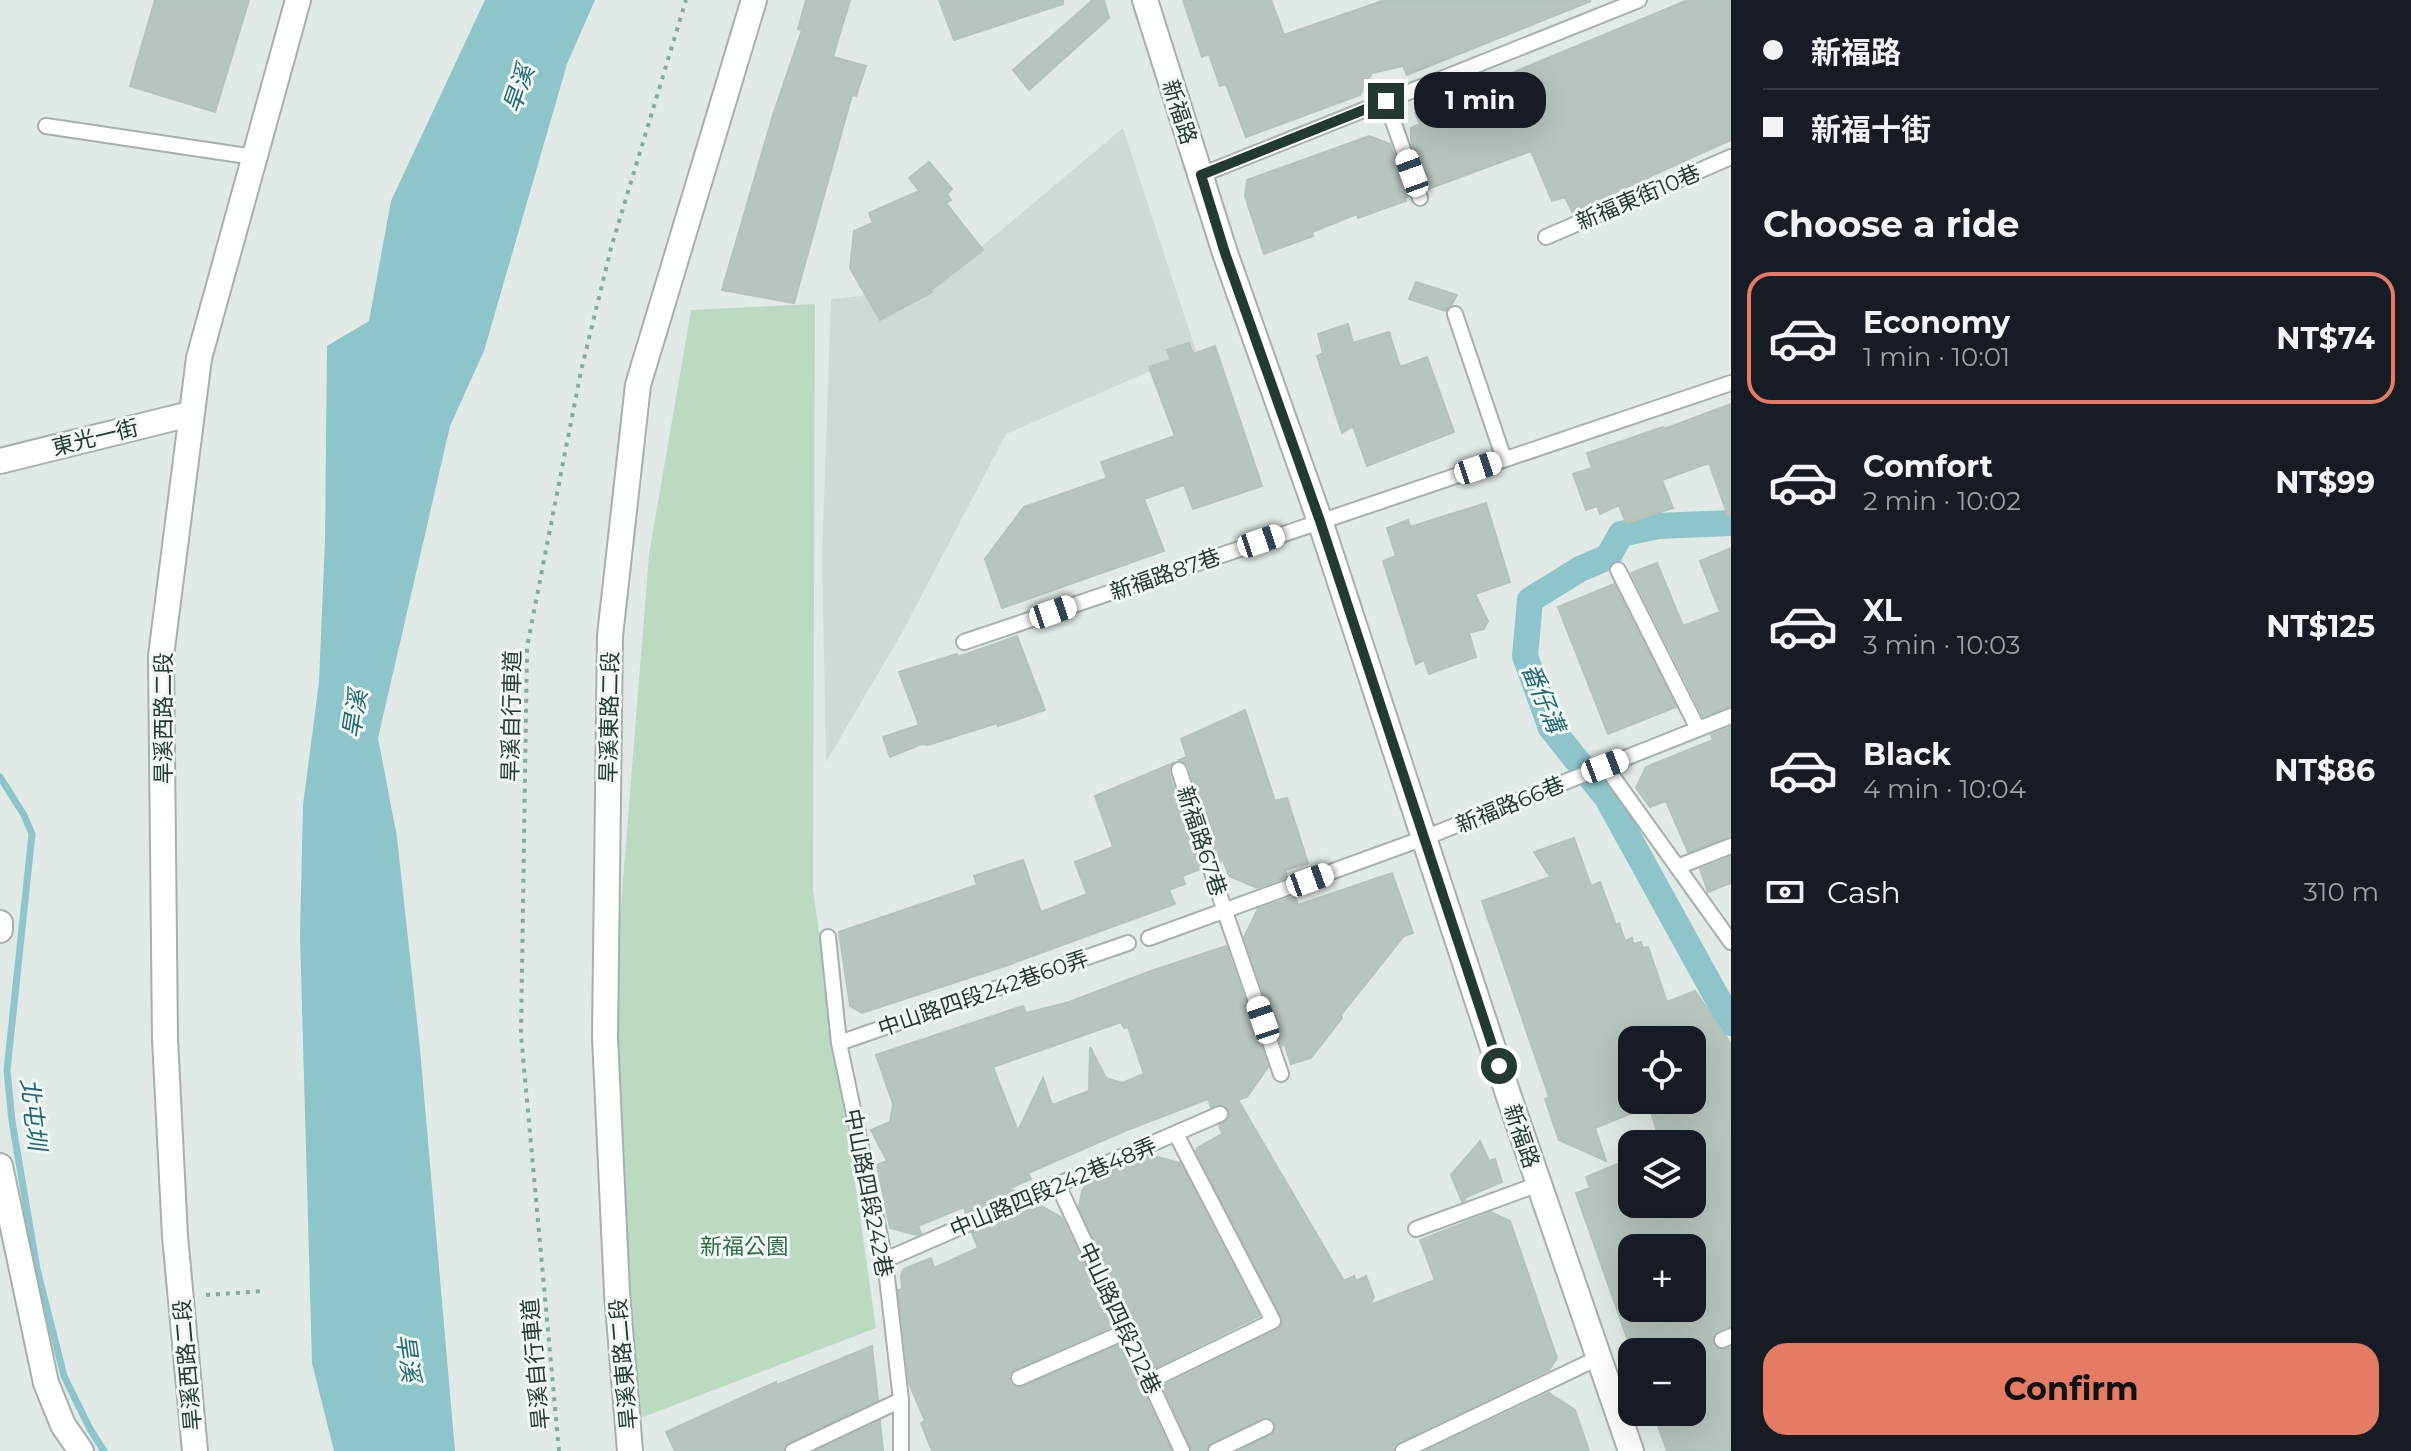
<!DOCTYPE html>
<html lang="en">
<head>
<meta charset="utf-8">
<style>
	body { margin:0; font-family:Montserrat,"Noto Sans TC",sans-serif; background:#20242c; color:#f1f3f6; height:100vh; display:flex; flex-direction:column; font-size:30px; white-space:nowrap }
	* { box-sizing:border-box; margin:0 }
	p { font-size:26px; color:#9ea1a6 }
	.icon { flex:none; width:44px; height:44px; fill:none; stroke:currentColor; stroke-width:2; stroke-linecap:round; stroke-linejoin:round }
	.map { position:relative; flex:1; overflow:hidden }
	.panel { display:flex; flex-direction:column; background:#171b24; width:680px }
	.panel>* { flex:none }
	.banner { display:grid; align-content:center; height:176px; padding:0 32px; background:#171b24 }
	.tools { position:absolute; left:1618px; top:1026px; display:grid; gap:16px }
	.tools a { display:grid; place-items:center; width:88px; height:88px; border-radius:16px; background:#171b24; box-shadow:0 8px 32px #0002; font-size:40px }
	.end { position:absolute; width:36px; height:36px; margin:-18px; border:10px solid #233932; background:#fff; box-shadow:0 0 0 4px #fff }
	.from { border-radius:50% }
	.bubble { position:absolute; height:56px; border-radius:24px; background:#171b24; box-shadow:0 8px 32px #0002; font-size:26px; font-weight:700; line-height:56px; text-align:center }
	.car { position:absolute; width:24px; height:48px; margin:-24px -12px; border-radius:10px; box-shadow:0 0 6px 2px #0007; background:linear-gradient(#fff 24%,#345 0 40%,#fff 0 76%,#345 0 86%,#fff 0) }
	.banner b { display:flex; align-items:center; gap:28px; height:76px; font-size:30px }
	.banner b+b { border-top:2px solid #363941 }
	.banner i { width:20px; height:20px; background:#f1f3f6 }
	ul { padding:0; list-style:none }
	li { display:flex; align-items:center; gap:24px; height:132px; margin:0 16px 12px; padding:0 16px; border:4px solid transparent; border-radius:24px }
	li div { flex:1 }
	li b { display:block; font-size:30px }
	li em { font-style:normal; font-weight:700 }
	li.selected { border-color:#e57b65 }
	li>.icon { width:72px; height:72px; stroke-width:1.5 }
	h2 { padding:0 32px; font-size:36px; line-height:96px }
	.pay { display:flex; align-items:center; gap:20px; height:88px; padding:0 32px; font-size:30px }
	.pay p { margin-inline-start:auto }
	.button { display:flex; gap:16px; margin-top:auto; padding:16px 32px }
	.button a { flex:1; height:92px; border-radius:24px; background:#e57b65; color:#111; font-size:32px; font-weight:700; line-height:92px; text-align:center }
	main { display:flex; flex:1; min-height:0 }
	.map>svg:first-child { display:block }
	.built { fill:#d0dad4 }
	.green { fill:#bcdac2 }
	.water { fill:#8ec5cb }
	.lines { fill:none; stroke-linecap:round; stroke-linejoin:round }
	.stream { stroke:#8ec5cb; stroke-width:7 }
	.canal { stroke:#8ec5cb; stroke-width:26 }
	.building { fill:#b7c5be; stroke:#b4c3bc; stroke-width:2; fill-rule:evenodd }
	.lane-casing { stroke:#a4b1ac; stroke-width:18 }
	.street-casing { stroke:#a4b1ac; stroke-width:28 }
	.path { stroke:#84ab9c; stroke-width:4; stroke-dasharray:4 6; stroke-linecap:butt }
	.lane { stroke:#fff; stroke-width:14 }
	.street { stroke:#fff; stroke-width:24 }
	.route { stroke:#233932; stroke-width:10 }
	.labels { text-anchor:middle; stroke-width:6; stroke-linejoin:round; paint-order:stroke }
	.street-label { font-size:22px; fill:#233932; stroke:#f1f7f4 }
	.park-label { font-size:22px; fill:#316c44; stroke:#f1f7f4 }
	.water-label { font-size:24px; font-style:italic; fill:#23686f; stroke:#f1f7f4 }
</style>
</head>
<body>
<main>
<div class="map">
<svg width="1731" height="1451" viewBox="0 0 1731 1451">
	<rect width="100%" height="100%" fill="#e1eae6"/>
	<path class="built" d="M1123,128L1196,351L1006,434L903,631L826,762L822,556L831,299L931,289Z"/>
	<path class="green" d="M815,304L813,890L876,1328L638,1419L610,1043L649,555L691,310Z"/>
	<path class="water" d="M485,0H595L567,64L484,351L450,426L378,738L397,837L420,1049L455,1451H334L312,1363L300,935L303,805L319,682L325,539L327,346L369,321L391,201Z"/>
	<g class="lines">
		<path class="stream" d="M0,777L24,815L32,834L7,1070L12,1121L37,1269L64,1376L90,1429L104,1451"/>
		<path class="canal" d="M1731,523L1658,526L1621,534L1608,557L1580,569L1530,600L1525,656L1551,728L1607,798L1731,1023"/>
	</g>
	<path class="building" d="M155,0H249L215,112L130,86Z
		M806,0H850L833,57L866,66L856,96L852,95L794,303L722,290L773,115L802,30L798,29Z
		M939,0H1063V4L954,40Z
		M1093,0H1104L1109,18L1029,90L1013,70Z
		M1183,0H1271L1284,35L1385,0L1591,1L1407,75L1403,66L1372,73L1360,95L1246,137L1226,84L1220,86L1209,54L1202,57Z
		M1688,0H1731V140L1572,212L1565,197L1552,201L1531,151L1428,189L1411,141V128L1420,124L1415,113Z
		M1369,136L1390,144L1409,196L1405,198L1406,201L1358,218L1357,214L1312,232L1313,236L1264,254L1245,196L1247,180Z
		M929,162L952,189L947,194L951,200L946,203L983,250L931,290L932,292L880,320L850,268L854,231L873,223L869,213L919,191L909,178Z
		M1416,282L1457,295L1452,304L1446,311L1409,299Z
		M1348,324L1353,343L1389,332L1400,367L1427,357L1454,432L1367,466L1353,426L1342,433L1317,356L1323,353L1318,334Z
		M1189,343L1193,354L1215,346L1262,486L1193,509L1184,485L1144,499L1164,551L1002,608L985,559L1024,507L1107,478L1101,462L1175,436L1149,367L1171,360L1167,350Z
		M1731,404V515L1728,516L1709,463L1662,480L1673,508L1626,523L1619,505L1600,514L1597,506L1586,510L1573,474L1592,468L1587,453L1663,427L1664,429Z
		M1486,503L1510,582L1475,594L1488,621L1484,629L1469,633L1476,657L1429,674L1424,660L1416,664L1383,561L1396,556L1387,528L1408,520L1410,527Z
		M1731,548V706L1703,716L1631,573L1657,563L1683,626L1720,612L1700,561Z
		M1614,584L1676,707L1608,734L1558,607Z
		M1017,636L1045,710L998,726L997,723L928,745L922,744L890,757L883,737L919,725L899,672L957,654L958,657Z
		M1245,710L1275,801L1287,798L1308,863L1285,870L1287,877L1257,888L1229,876L1223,860L1219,862L1189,767L1185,762L1179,760L1187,757L1181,739Z
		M1731,727V836L1688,852L1666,801L1650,807L1636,788L1646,767L1713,740L1711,735Z
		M1173,763L1169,773L1201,869L1182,876L1185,884L1169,890L1175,904L1005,966L862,1013L850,1006L839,932L977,885L974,876L1023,860L1041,912L1087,894L1075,862L1113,847L1095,796Z
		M1574,838L1591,886L1600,882L1616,925L1619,923L1625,941L1632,938L1633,944L1641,942L1643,948L1648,947L1667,1002L1695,991L1731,1044V1326L1717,1331L1712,1340L1716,1348L1720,1350L1731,1347V1451H1667L1653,1412H1692V1352H1632L1576,1193L1590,1188L1586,1177L1632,1158V1204H1692V1144H1661L1647,1100H1692V1040H1632V1113L1595,1128L1606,1161L1559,1140L1545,1099L1549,1097L1482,901L1550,877L1534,852ZM1632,1248H1692V1308H1632Z
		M1731,857V883L1708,892L1700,869Z
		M1392,873L1413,933L1404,936L1341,1015L1342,1018L1311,1058L1291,1064L1284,1043L1282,1046L1244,937L1258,909L1295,896L1298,905Z
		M1226,946L1268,1067L1247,1097L1238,1100L1344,1281L1354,1276L1356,1281L1366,1276L1374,1297L1370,1305L1435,1280L1420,1240L1491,1212L1510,1221L1557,1358L1549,1370L1399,1442L1393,1451H1239L1274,1433L1275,1423L1266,1417L1212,1442L1206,1451H1192L1163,1386L1277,1330L1283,1321L1196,1151L1197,1148L1222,1134L1219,1125L1228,1120L1230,1116L1226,1106L1220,1104L1211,1107L1208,1099L1127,1130L1028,1173L1031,1179L1010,1188L1016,1192L966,1214L964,1207L918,1226L921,1233L917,1235L890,1228L877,1165L887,1161L871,1130L890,1122L893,1104L876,1055L1023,1006L1026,1013L1069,1002L1151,971ZM1121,1022L1124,1028L1128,1027L1144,1074L1122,1083L1106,1078L1090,1047L1089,1091L1052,1105L1043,1078L1018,1131L993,1067Z
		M1480,1141L1489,1161L1495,1159L1502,1182L1462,1199L1465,1200L1462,1202L1451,1175Z
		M1150,1155L1180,1163L1259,1316L1154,1368L1079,1207L1082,1191L1088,1182Z
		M1038,1204L1062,1218L1113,1326L1015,1369L1009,1376L1010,1383L1017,1388L1023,1387L1121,1344L1171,1451H932L921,1423L925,1421L909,1383L898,1290L902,1289L901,1276L904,1269L931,1258L934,1268L978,1248L972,1233Z
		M872,1346L878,1400L789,1442L783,1451H675L666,1432L776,1382L777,1385Z
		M1549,1393L1575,1410L1589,1451H1426Z
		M880,1421L883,1451H816Z"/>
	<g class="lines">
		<defs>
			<path id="lane" d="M1386,101L1420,198
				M46,126L254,157
				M1201,175L1639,0
				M1546,237L1731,157
				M1455,314L1504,459
				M1618,570L1698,729
				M964,642L1731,383
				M1605,766L1731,942
				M1179,770L1225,912L1281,1074
				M1677,867L1731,846
				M828,937L839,1043L885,1260L901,1400V1451
				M1149,938L1424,838L1731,716
				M839,1043L1128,943
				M1058,1185L1182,1451
				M1416,1229L1539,1184
				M885,1260L1220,1114
				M1722,1340L1731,1336
				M1019,1378L1127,1331
				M1150,1381L1273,1321L1176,1134
				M793,1451L901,1400
				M1216,1451L1266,1427
				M1403,1451L1598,1358"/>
			<path id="street" d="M1145,0L1225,253L1320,521L1508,1094L1631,1451
				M0,461L190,414
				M0,923V930
				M0,1166L46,1383L63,1425L81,1451
				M195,1451L175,1236L165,1039L161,656L199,358L298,0
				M630,1451L617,1293L605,1037L610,636L638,385L754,0"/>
		</defs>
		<use href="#lane" class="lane-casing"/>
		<use href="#street" class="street-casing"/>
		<path class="path" d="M206,1295L265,1291
			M559,1451L521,1035L527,647L581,371L611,248L686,0"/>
		<use href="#lane" class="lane"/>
		<use href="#street" class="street"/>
	</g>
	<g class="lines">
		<path class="route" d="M1386,101L1201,175L1225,253L1320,521L1499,1066"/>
	</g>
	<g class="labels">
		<g class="street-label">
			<text transform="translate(1180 112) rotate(72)" y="8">新福路</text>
			<text transform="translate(1638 197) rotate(-23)" y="8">新福東街10巷</text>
			<text transform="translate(95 437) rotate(-14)" y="8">東光一街</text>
			<text transform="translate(1165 574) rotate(-19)" y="8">新福路87巷</text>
			<text transform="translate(511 716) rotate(-89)" y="8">旱溪自行車道</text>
			<text transform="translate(609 717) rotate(-89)" y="8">旱溪東路二段</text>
			<text transform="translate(163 718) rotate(-90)" y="8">旱溪西路二段</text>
			<text transform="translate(1510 804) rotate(-22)" y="8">新福路66巷</text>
			<text transform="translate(1202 841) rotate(72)" y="8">新福路67巷</text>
			<text transform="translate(983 993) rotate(-19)" y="8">中山路四段242巷60弄</text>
			<text transform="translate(1522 1136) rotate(71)" y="8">新福路</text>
			<text transform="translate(1053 1187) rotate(-23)" y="8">中山路四段242巷48弄</text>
			<text transform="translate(869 1193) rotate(79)" y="8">中山路四段242巷</text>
			<text transform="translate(1120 1318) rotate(65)" y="8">中山路四段212巷</text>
			<text transform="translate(535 1364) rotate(-95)" y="8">旱溪自行車道</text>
			<text transform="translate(623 1364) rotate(-95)" y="8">旱溪東路二段</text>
			<text transform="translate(187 1365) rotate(-95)" y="8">旱溪西路二段</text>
		</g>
		<g class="park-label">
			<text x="744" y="1254">新福公園</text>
		</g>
		<g class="water-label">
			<text transform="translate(519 89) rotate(-71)" y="8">旱溪</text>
			<text transform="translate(1543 698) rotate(67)" y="8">番仔溝</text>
			<text transform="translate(355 714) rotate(-81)" y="8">旱溪</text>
			<text transform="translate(33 1114) rotate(83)" y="8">北屯圳</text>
			<text transform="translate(408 1358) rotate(82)" y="8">旱溪</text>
		</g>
	</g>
</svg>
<div class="tools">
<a><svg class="icon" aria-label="locate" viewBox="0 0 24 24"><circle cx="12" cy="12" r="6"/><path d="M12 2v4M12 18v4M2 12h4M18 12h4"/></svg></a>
<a><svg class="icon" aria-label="layers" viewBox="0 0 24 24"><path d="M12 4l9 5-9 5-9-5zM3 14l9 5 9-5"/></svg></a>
<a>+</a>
<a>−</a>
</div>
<i class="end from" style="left:1499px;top:1066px"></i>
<i class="end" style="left:1386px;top:101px"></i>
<div class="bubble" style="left:1414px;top:72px;width:132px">1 min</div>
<i class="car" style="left:1412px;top:173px;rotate:340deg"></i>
<i class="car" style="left:1478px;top:468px;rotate:72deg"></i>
<i class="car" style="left:1261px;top:541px;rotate:71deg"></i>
<i class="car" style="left:1053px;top:612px;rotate:71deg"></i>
<i class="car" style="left:1605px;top:766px;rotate:69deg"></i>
<i class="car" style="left:1310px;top:880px;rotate:70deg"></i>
<i class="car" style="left:1263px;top:1020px;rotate:341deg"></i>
</div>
<section class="panel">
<div class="banner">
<b><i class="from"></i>新福路</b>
<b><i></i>新福十街</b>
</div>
<h2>Choose a ride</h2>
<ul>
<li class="selected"><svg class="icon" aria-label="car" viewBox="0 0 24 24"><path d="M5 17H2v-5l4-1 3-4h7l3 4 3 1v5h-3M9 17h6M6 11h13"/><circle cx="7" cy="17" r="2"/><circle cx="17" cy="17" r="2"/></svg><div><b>Economy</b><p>1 min · 10:01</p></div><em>NT$74</em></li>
<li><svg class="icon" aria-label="car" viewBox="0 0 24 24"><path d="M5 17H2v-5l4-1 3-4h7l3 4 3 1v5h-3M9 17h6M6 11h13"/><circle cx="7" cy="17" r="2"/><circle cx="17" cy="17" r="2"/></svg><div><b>Comfort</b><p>2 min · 10:02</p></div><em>NT$99</em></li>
<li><svg class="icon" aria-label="car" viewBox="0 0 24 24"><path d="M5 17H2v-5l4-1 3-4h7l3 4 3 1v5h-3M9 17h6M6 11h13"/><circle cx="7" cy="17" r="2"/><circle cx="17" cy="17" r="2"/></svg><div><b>XL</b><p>3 min · 10:03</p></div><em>NT$125</em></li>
<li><svg class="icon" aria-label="car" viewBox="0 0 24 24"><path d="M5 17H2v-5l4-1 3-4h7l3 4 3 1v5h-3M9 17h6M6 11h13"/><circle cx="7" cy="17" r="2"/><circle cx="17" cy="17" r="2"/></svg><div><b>Black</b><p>4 min · 10:04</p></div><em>NT$86</em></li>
</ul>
<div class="pay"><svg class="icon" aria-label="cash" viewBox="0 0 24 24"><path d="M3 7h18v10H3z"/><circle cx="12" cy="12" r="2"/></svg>Cash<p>310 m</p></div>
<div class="button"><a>Confirm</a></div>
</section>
</main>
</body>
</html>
